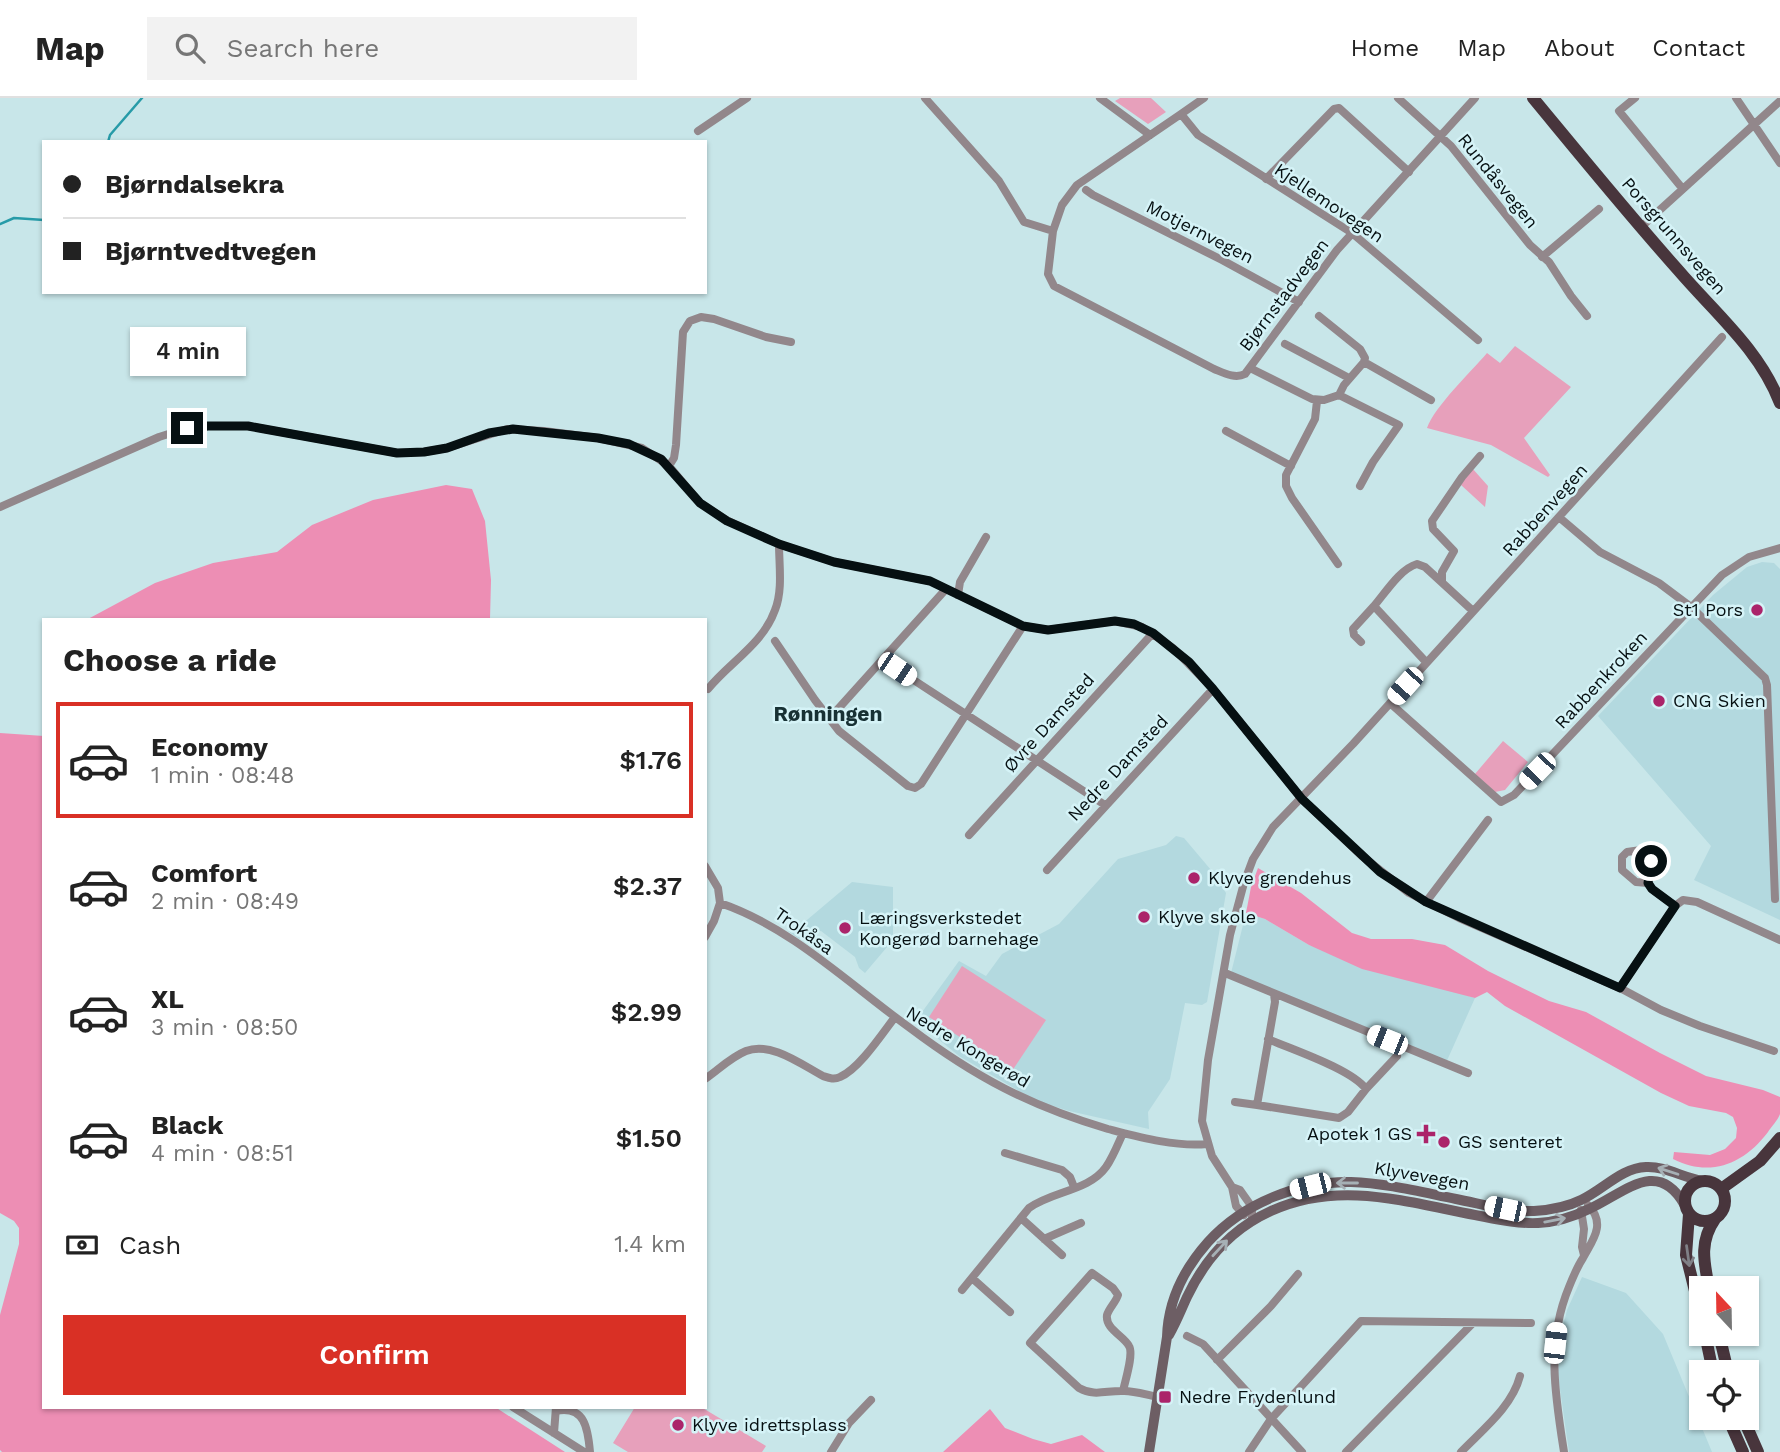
<!DOCTYPE html>
<html lang="en">
<head>
<meta charset="utf-8">
<style>
	body { margin:0; font-family:"Work Sans",sans-serif; background:#f2f2f2; color:#222; height:100vh; display:flex; flex-direction:column; font-size:26px; white-space:nowrap }
	* { box-sizing:border-box; margin:0 }
	p { font-size:23px; color:#767676 }
	.icon { flex:none; width:38px; height:38px; fill:none; stroke:currentColor; stroke-width:2; stroke-linecap:round; stroke-linejoin:round }
	.map { position:relative; flex:1; overflow:hidden }
	.details { position:absolute; left:42px; top:520px; width:665px; height:791px; display:flex; flex-direction:column; background:#fff; border-radius:0px; box-shadow:0 2px 5px #0004 }
	.details>* { flex:none }
	.banner { position:absolute; left:42px; top:42px; width:665px; height:154px; border-radius:0px; box-shadow:0 2px 5px #0004; display:grid; align-content:center; height:154px; padding:0 21px; background:#fff }
	.needle { width:46px; rotate:338deg }
	.fabs { position:absolute; left:1689px; top:1178px; display:grid; gap:14px }
	.fabs a { display:grid; place-items:center; width:70px; height:70px; border-radius:0px; background:#fff; box-shadow:0 2px 5px #0004; font-size:35px }
	.end { position:absolute; width:32px; height:32px; margin:-16px; border:9px solid #061012; background:#fff; box-shadow:0 0 0 4px #fff }
	.from { border-radius:50% }
	.bubble { position:absolute; height:49px; border-radius:0px; background:#fff; box-shadow:0 2px 5px #0004; font-size:23px; font-weight:600; line-height:49px; text-align:center }
	.car { position:absolute; width:21px; height:42px; margin:-21px -10px; border-radius:9px; box-shadow:0 0 5px 2px #0007; background:linear-gradient(#fff 24%,#345 0 40%,#fff 0 76%,#345 0 86%,#fff 0) }
	.banner b { display:flex; align-items:center; gap:24px; height:66px; font-size:26px }
	.banner b+b { border-top:2px solid #e0e0e0 }
	.banner i { width:18px; height:18px; background:#222 }
	ul { padding:0; list-style:none }
	li { display:flex; align-items:center; gap:21px; height:116px; margin:0 14px 10px; padding:0 7px; border:4px solid transparent; border-radius:0px }
	li div { flex:1 }
	li b { display:block; font-size:26px }
	li em { font-style:normal; font-weight:600 }
	li.active { border-color:#d93025 }
	li>.icon { width:63px; height:63px; stroke-width:1.5 }
	h2 { padding:0 21px; font-size:32px; line-height:84px }
	.pay { display:flex; align-items:center; gap:18px; height:77px; padding:0 21px; font-size:26px }
	.pay p { margin-inline-start:auto }
	.cta { display:flex; gap:14px; margin-top:auto; padding:14px 21px }
	.cta a { flex:1; height:80px; border-radius:0px; background:#d93025; color:#fff; font-size:28px; font-weight:600; line-height:80px; text-align:center }
	header { display:flex; align-items:center; gap:42px; box-sizing:border-box; height:98px; padding:0 35px; background:#fff; border-bottom:2px solid #e0e0e0 }
	header strong { font-size:33px }
	nav { display:flex; gap:38px; margin-inline-start:auto; font-size:24px }
	.search { width:490px; height:63px; background:#f2f2f2; display:flex; align-items:center; gap:18px; box-sizing:border-box; padding:0 24px; border-radius:0px; color:#767676; font-size:26px }
	.map>svg:first-child { display:block }
	.built { fill:#b3d9df }
	.green { fill:#e7a0bb }
	.forest { fill:#ed8eb4 }
	.lines { fill:none; stroke-linecap:round; stroke-linejoin:round }
	.stream { stroke:#279ba8; stroke-width:2.5 }
	.minor { stroke:#92878b; stroke-width:8 }
	.secondary { stroke:#6d5e64; stroke-width:10 }
	.trunk { stroke:#48353c; stroke-width:12 }
	.oneway { stroke:#a6b0b5 }
	.oneway2 { stroke:#808187 }
	.route { stroke:#061012; stroke-width:9 }
	.poi-dot { fill:#ab246a; stroke:#d5f3f7; stroke-width:2.5 }
	.labels { text-anchor:middle; stroke-width:5; stroke-linejoin:round; paint-order:stroke }
	.street-label { font-size:18px; fill:#061012; stroke:#d5f3f7 }
	.poi-label { font-size:18px; fill:#061012; stroke:#d5f3f7; text-anchor:start }
	.quarter-label { font-size:21px; font-weight:bold; fill:#183134; stroke:#d5f3f7 }
</style>
</head>
<body>
<header>
<strong>Map</strong>
<div class="search"><svg class="icon" aria-label="search" viewBox="0 0 24 24"><circle cx="10" cy="10" r="6"/><path d="M15 15l6 6"/></svg>Search here</div>
<nav><a>Home</a><a>Map</a><a>About</a><a>Contact</a></nav>
</header>
<div class="map">
<svg width="1780" height="1354" viewBox="0 0 1780 1354">
	<rect width="100%" height="100%" fill="#c8e6e9"/>
	<path class="built" d="M1762,464L1774,465L1780,471V822L1694,782L1711,748L1598,618L1713,497L1747,469Z
		M1176,738L1184,740L1211,772L1226,795L1207,904L1202,907L1185,905L1170,981L1148,1014L1149,1031L1069,1013L1034,1002L959,958L921,927L917,921L959,863L986,878L1002,856L1059,826L1118,761L1166,747Z
		M852,784L893,789V842L865,875L859,870L855,859L821,833L811,835L799,841L788,833L801,827Z
		M1246,815L1265,821L1309,847L1475,900L1445,967L1231,875Z
		M1582,1179L1626,1195L1663,1236L1712,1354H1569L1558,1277L1560,1241L1567,1212Z"/>
	<path class="green" d="M1120,0H1151L1166,14L1148,26L1115,3Z
		M1515,248L1571,289L1524,340L1550,377L1548,379L1491,347L1427,330C1435,308 1470,275 1487,255L1500,265Z
		M1472,370L1488,388L1485,409L1461,387Z
		M1503,643L1528,664L1505,692L1495,694L1475,676Z
		M962,868L1046,922L1012,973L929,919Z
		M635,1309H701L766,1348L762,1354H628L613,1345Z"/>
	<path class="forest" d="M446,387L472,391L485,423L491,482L490,521H88L155,485L213,465L277,454L312,427L373,402Z
		M0,635L44,638V1309H495L565,1354H2L0,1352V1217L19,1146V1130L14,1123L0,1115Z
		M1258,770L1301,795L1352,835L1371,841H1412L1445,847L1488,873L1549,903L1586,914L1660,955L1706,978L1763,992L1780,999C1780,1004 1780,1011 1780,1016C1778,1022 1771,1029 1768,1034C1744,1066 1710,1080 1673,1061L1674,1054L1710,1057L1725,1051L1736,1040L1737,1030L1733,1019L1726,1015L1689,1008L1661,995L1505,908L1487,894L1475,900L1362,871L1309,847L1265,821L1246,815L1251,789Z
		M990,1311L1005,1330L1033,1341L1051,1346L1082,1337L1105,1354H943Z"/>
	<g class="lines">
		<path class="stream" d="M108,44L110,37L142,0
			M0,126L14,120L44,122"/>
		<path class="minor" d="M925,0L999,83L1024,124L1053,133L1062,107L1077,87L1181,16
			M1100,0L1150,37
			M1204,0L1181,16L1198,37L1352,135L1478,242
			M1398,0L1451,48L1530,147L1549,164L1571,198L1587,218
			M1635,0L1619,13L1682,90
			M1736,0L1780,65
			M698,33L747,0
			M1266,81L1334,11L1339,10L1409,74
			M1086,92L1093,97L1222,162L1299,204
			M1641,129L1780,3
			M1053,133L1048,176L1054,188L1214,271C1224,275 1235,281 1245,276L1337,152L1475,0
			M1542,159L1599,111
			M1285,246L1349,280
			M1364,264L1431,302
			M1250,270L1312,301L1324,302L1339,297L1344,287L1364,264L1365,260L1360,251L1319,218
			M1339,297L1399,327L1373,364L1360,388
			M1317,303L1315,321L1286,377V388L1292,400L1338,466
			M1226,333L1291,368
			M669,368L674,360L676,347L683,234L690,223L701,219L714,221L766,239L791,244
			M0,409L159,339L187,330L208,328H248L397,355L424,354L447,350L507,331L544,333L598,340L642,350L669,368L700,405L728,423L779,446L834,464L930,483L1023,528L1048,532L1115,523L1142,529L1173,550L1213,591L1302,701L1362,758L1409,795L1459,820L1620,890L1661,912L1700,928L1774,953
			M1560,420L1600,454L1659,485L1691,509L1765,580L1767,587L1775,801
			M1442,483V474L1454,453L1433,431L1432,423L1462,379L1480,358
			M958,497L960,484L986,439
			M775,543L815,602L839,633L908,688L915,690L921,686L1023,528
			M1361,544L1354,537L1353,531L1374,508
			M883,562L1105,707
			M1426,564L1374,508C1386,494 1400,471 1417,466L1425,469L1473,513
			M708,591C730,564 763,546 775,512C783,492 779,467 779,446
			M1390,605L1501,704L1514,697L1722,477L1749,459L1780,450
			M829,621L946,491
			M969,737L1153,535
			M705,768L718,790L720,805
			M1047,772L1213,591
			M1648,785L1636,784L1622,772V759L1627,754L1641,752L1647,755L1651,771L1648,785L1652,791L1675,808
			M1426,804L1488,722
			M705,839L714,823L720,805C791,829 849,886 910,930C975,979 1030,1008 1108,1031C1139,1039 1175,1049 1207,1046
			M1225,875L1468,975
			M1620,890L1675,808L1683,802L1697,804L1780,842
			M1268,941C1293,952 1351,971 1366,991L1348,1014L1339,1020L1257,1007L1275,904L1274,896
			M705,981C718,972 731,959 746,953C771,943 802,967 823,978C829,980 834,982 840,979C859,971 882,936 895,919
			M1366,991L1397,958
			M1235,1004L1257,1007
			M1005,1055L1062,1072L1070,1079L1074,1089
			M1232,1089L1236,1108L1244,1117
			M1581,1112L1584,1131L1582,1149L1584,1157
			M1021,1120L1062,1157
			M1252,1123V1109L1240,1092L1232,1089L1212,1058L1202,1023L1208,962L1230,837L1244,785L1253,761L1273,729L1353,646L1722,239
			M1044,1141L1081,1125
			M972,1180L1010,1214
			M962,1192L1029,1110C1052,1093 1089,1093 1106,1069C1113,1059 1118,1046 1123,1035
			M1187,1238L1203,1246L1302,1354
			M1217,1262L1271,1208L1298,1176
			M1123,1293C1125,1283 1134,1256 1129,1248C1124,1238 1105,1231 1107,1217C1109,1210 1116,1204 1118,1197L1113,1190L1092,1175L1030,1245L1079,1290C1095,1299 1107,1292 1124,1293C1135,1293 1147,1297 1158,1299
			M513,1309L584,1354
			M556,1313C585,1307 588,1331 590,1354
			M554,1335L556,1309
			M831,1354L849,1325L871,1302
			M1249,1354L1271,1321L1361,1223L1531,1225
			M1346,1354L1473,1225
			M1461,1354C1482,1332 1512,1309 1520,1278
			M1564,1354C1555,1297 1546,1244 1569,1189C1573,1179 1577,1169 1583,1160C1592,1143 1607,1126 1588,1107"/>
		<path class="secondary" d="M1169,1237C1176,1225 1181,1212 1187,1199C1205,1161 1233,1130 1271,1113C1339,1082 1406,1104 1475,1117C1496,1121 1517,1126 1538,1125C1556,1124 1573,1119 1589,1111C1623,1096 1657,1059 1684,1106
			M1149,1354L1167,1239C1168,1203 1184,1171 1208,1144C1243,1105 1299,1083 1351,1084C1386,1085 1421,1094 1456,1101C1482,1106 1508,1114 1534,1113C1550,1112 1567,1109 1581,1102C1603,1092 1621,1070 1646,1069C1666,1068 1683,1080 1703,1083"/>
		<path class="trunk" d="M1533,0C1581,58 1629,117 1679,173C1715,215 1759,251 1780,305
			M1685 1103a20 20 0 1 1 40 0a20 20 0 1 1-40 0Z
			M1721,1091L1760,1063L1780,1040
			M1689,1116L1686,1157L1701,1217
			M1709,1190C1704,1164 1699,1144 1715,1121
			M1705,1236L1713,1274
			M1719,1236L1728,1274
			M1728,1320L1743,1354
			M1743,1320L1758,1354"/>
	</g>
	<defs><path id="oneway-shaft" d="M-6 0H5M1.5-3L5.5 0L1.5 3" fill="none" stroke-width="1.6" stroke-linecap="round" stroke-linejoin="round" transform="scale(1.75)"/></defs>
	<g class="oneway">
		<use href="#oneway-shaft" transform="translate(1668 1073) rotate(-162)"/>
		<use href="#oneway-shaft" transform="translate(1347 1085) rotate(-180)"/>
		<use href="#oneway-shaft" transform="translate(1555 1122) rotate(-11)"/>
		<use href="#oneway-shaft" transform="translate(1220 1150) rotate(-47)"/>
	</g>
	<use class="oneway2" href="#oneway-shaft" transform="translate(1688 1158) rotate(82)"/>
	<g class="lines">
		<path class="route" d="M187,330L208,328H248L397,355L424,354L447,350L489,335L513,331L598,340L629,346L661,361L700,405L727,423L779,446L834,464L930,483L1023,528L1048,532L1115,523L1134,526L1153,535L1189,564L1213,591L1302,701L1380,774L1426,804L1620,890L1675,808L1652,791L1648,785L1651,763"/>
	</g>
	<g class="poi-dot">
		<circle cx="1757" cy="512" r="7"/>
		<circle cx="1659" cy="603" r="7"/>
		<circle cx="1194" cy="780" r="7"/>
		<circle cx="1144" cy="819" r="7"/>
		<circle cx="845" cy="830" r="7"/>
		<path d="M1422.5 1025.5h7v7h7v7h-7v7h-7v-7h-7v-7h7z"/>
		<circle cx="1444" cy="1044" r="7"/>
		<rect x="1158" y="1292" width="14" height="14" rx="3.5"/>
		<circle cx="678" cy="1327" r="7"/>
	</g>
	<g class="labels">
		<g class="street-label">
			<text transform="translate(1498 83) rotate(51)" y="6">Rundåsvegen</text>
			<text transform="translate(1329 105) rotate(34)" y="6">Kjellemovegen</text>
			<text transform="translate(1200 134) rotate(27)" y="6">Motjernvegen</text>
			<text transform="translate(1674 138) rotate(49)" y="6">Porsgrunnsvegen</text>
			<text transform="translate(1284 197) rotate(-53)" y="6">Bjørnstadvegen</text>
			<text transform="translate(1545 412) rotate(-48)" y="6">Rabbenvegen</text>
			<text transform="translate(1601 582) rotate(-47)" y="6">Rabbenkroken</text>
			<text transform="translate(1049 625) rotate(-48)" y="6">Øvre Damsted</text>
			<text transform="translate(1118 670) rotate(-47)" y="6">Nedre Damsted</text>
			<text transform="translate(804 833) rotate(35)" y="6">Trokåsa</text>
			<text transform="translate(968 949) rotate(31)" y="6">Nedre Kongerød</text>
			<text transform="translate(1422 1078) rotate(10)" y="6">Klyvevegen</text>
		</g>
		<g class="poi-label">
			<text x="1743" y="518" text-anchor="end">St1 Pors</text>
			<text x="1673" y="609">CNG Skien</text>
			<text x="1208" y="786">Klyve grendehus</text>
			<text x="1158" y="825">Klyve skole</text>
			<text x="859" y="826">Læringsverkstedet<tspan x="859" dy="21">Kongerød barnehage</tspan></text>
			<text x="1412" y="1042" text-anchor="end">Apotek 1 GS</text>
			<text x="1458" y="1050">GS senteret</text>
			<text x="1179" y="1305">Nedre Frydenlund</text>
			<text x="692" y="1333">Klyve idrettsplass</text>
		</g>
		<g class="quarter-label">
			<text x="828" y="623">Rønningen</text>
		</g>
	</g>
</svg>
<div class="fabs">
<a><svg class="needle" viewBox="-14 -14 28 28"><path d="M0-13l5 13h-10z" fill="#e53935"/><path d="M0 13l5-13h-10z" fill="#767676"/></svg></a>
<a><svg class="icon" aria-label="locate" viewBox="0 0 24 24"><circle cx="12" cy="12" r="6"/><path d="M12 2v4M12 18v4M2 12h4M18 12h4"/></svg></a>
</div>
<i class="end from" style="left:1651px;top:763px"></i>
<i class="end" style="left:187px;top:330px"></i>
<div class="bubble" style="left:130px;top:229px;width:116px">4 min</div>
<i class="car" style="left:897px;top:571px;rotate:124deg"></i>
<i class="car" style="left:1405px;top:588px;rotate:222deg"></i>
<i class="car" style="left:1537px;top:673px;rotate:224deg"></i>
<i class="car" style="left:1387px;top:942px;rotate:292deg"></i>
<i class="car" style="left:1310px;top:1088px;rotate:256deg"></i>
<i class="car" style="left:1505px;top:1111px;rotate:282deg"></i>
<i class="car" style="left:1555px;top:1245px;rotate:6deg"></i>
<div class="banner">
<b><i class="from"></i>Bjørndalsekra</b>
<b><i></i>Bjørntvedtvegen</b>
</div>
<section class="details">
<h2>Choose a ride</h2>
<ul>
<li class="active"><svg class="icon" aria-label="car" viewBox="0 0 24 24"><path d="M5 17H2v-5l4-1 3-4h7l3 4 3 1v5h-3M9 17h6M6 11h13"/><circle cx="7" cy="17" r="2"/><circle cx="17" cy="17" r="2"/></svg><div><b>Economy</b><p>1 min · 08:48</p></div><em>$1.76</em></li>
<li><svg class="icon" aria-label="car" viewBox="0 0 24 24"><path d="M5 17H2v-5l4-1 3-4h7l3 4 3 1v5h-3M9 17h6M6 11h13"/><circle cx="7" cy="17" r="2"/><circle cx="17" cy="17" r="2"/></svg><div><b>Comfort</b><p>2 min · 08:49</p></div><em>$2.37</em></li>
<li><svg class="icon" aria-label="car" viewBox="0 0 24 24"><path d="M5 17H2v-5l4-1 3-4h7l3 4 3 1v5h-3M9 17h6M6 11h13"/><circle cx="7" cy="17" r="2"/><circle cx="17" cy="17" r="2"/></svg><div><b>XL</b><p>3 min · 08:50</p></div><em>$2.99</em></li>
<li><svg class="icon" aria-label="car" viewBox="0 0 24 24"><path d="M5 17H2v-5l4-1 3-4h7l3 4 3 1v5h-3M9 17h6M6 11h13"/><circle cx="7" cy="17" r="2"/><circle cx="17" cy="17" r="2"/></svg><div><b>Black</b><p>4 min · 08:51</p></div><em>$1.50</em></li>
</ul>
<div class="pay"><svg class="icon" aria-label="cash" viewBox="0 0 24 24"><path d="M3 7h18v10H3z"/><circle cx="12" cy="12" r="2"/></svg>Cash<p>1.4 km</p></div>
<div class="cta"><a>Confirm</a></div>
</section>
</div>
</body>
</html>
